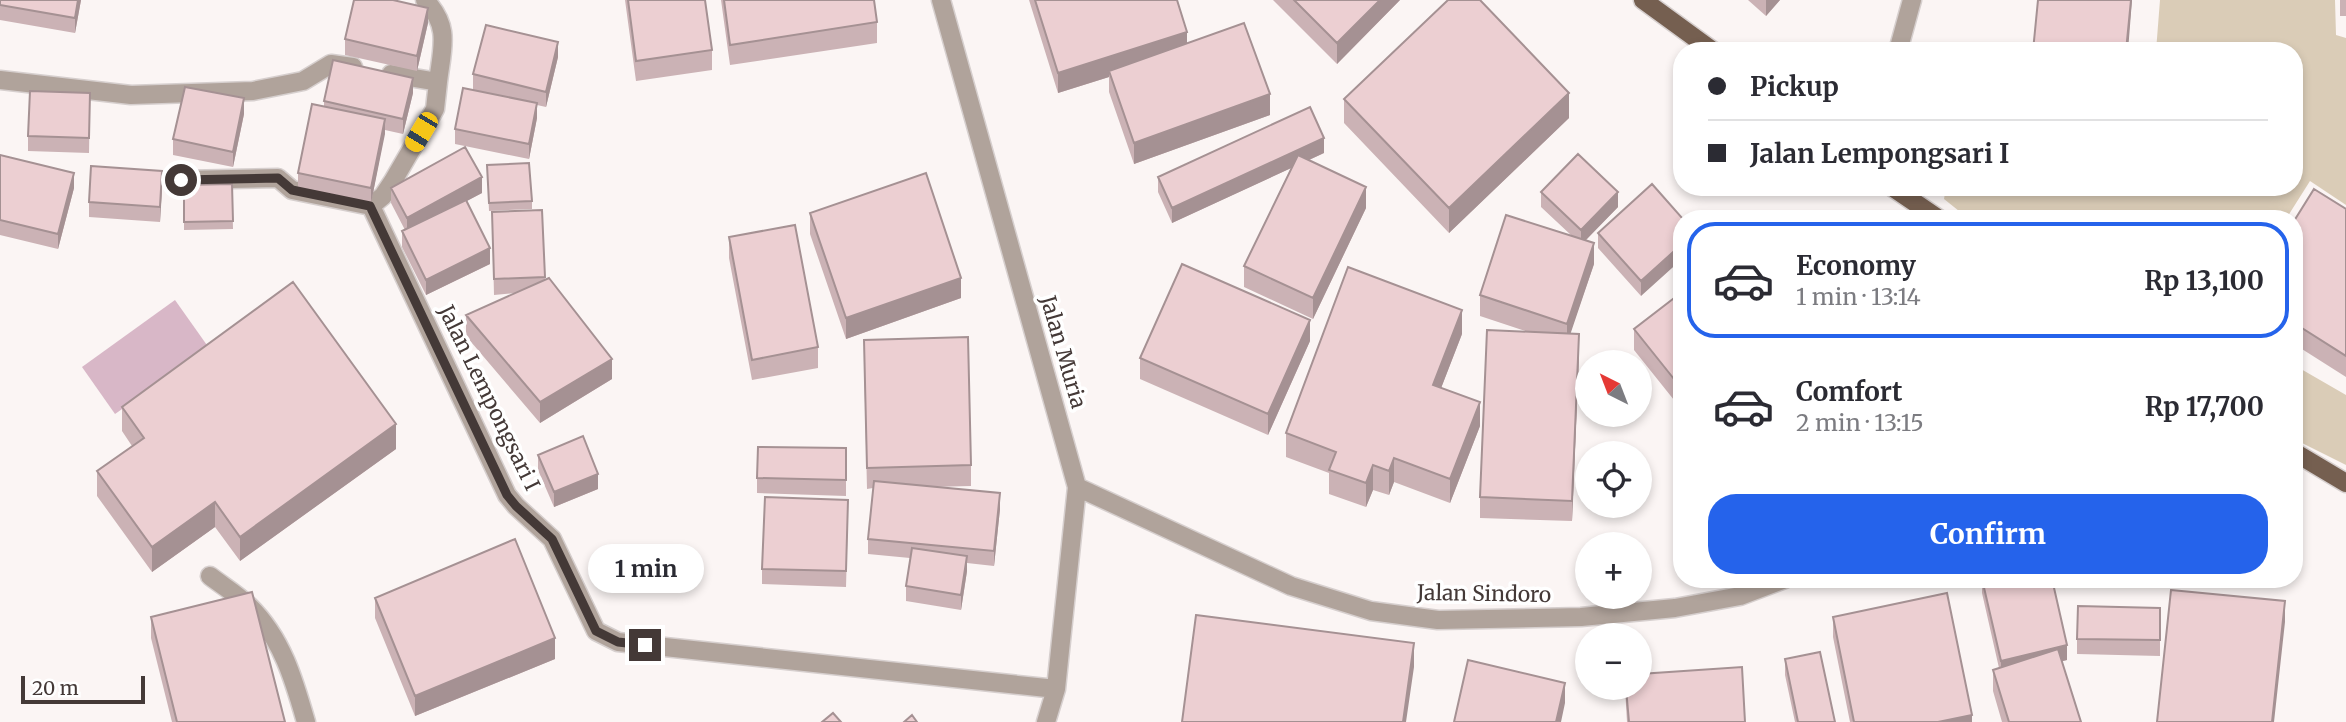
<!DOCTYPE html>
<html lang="en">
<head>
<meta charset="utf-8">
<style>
	body { margin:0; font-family:Merriweather,serif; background:#f2f2f3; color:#2b2b33; height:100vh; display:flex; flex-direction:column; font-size:26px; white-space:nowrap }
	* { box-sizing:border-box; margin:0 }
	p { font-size:23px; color:#7c7c81 }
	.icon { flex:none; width:38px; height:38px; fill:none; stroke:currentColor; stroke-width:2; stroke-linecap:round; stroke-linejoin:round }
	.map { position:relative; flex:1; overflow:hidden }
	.sheet { position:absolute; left:1673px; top:210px; width:630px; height:378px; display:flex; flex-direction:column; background:#fff; border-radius:28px; box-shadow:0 4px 10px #0003 }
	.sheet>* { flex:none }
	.hud { position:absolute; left:1673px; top:42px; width:630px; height:154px; border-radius:28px; box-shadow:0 4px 10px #0003; display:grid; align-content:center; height:154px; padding:0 35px; background:#fff }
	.needle { width:46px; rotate:318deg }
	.tools { position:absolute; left:1575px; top:350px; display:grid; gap:14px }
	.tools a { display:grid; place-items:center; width:77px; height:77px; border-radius:50%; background:#fff; box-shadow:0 4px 10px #0003; font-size:35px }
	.scale { position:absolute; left:21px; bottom:18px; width:124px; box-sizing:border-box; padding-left:7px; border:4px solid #443937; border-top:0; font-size:19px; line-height:24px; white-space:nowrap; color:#443937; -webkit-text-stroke:5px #fff; paint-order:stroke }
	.end { position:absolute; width:32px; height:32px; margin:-16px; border:9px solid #443937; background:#fff; box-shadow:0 0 0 4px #fff }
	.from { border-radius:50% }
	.bubble { position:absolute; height:49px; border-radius:24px; background:#fff; box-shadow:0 4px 10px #0003; font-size:23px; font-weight:700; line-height:49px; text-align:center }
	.car { position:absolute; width:21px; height:42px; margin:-21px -10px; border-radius:9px; box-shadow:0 0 5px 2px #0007; background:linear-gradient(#f5c518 24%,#345 0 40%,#f5c518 0 76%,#345 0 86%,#f5c518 0) }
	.hud b { display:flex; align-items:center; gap:24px; height:66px; font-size:26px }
	.hud b+b { border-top:2px solid #e1e1e2 }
	.hud i { width:18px; height:18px; background:#2b2b33 }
	ul { padding:12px 0 0; list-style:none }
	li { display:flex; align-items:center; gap:21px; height:116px; margin:0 14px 10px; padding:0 21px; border:4px solid transparent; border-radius:28px }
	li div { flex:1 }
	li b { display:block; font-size:26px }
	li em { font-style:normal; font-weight:700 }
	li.active { border-color:#2563eb }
	li>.icon { width:63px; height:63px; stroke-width:1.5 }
	.primary-button { display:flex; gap:14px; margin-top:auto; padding:14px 35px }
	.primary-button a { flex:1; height:80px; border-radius:28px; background:#2563eb; color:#fff; font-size:28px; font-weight:700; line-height:80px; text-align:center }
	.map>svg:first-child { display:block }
	.green { fill:#daccb7 }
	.water { fill:#d8b7c7 }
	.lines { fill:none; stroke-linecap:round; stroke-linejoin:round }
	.minor-casing { stroke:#d6cfce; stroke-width:21 }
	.major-casing { stroke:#d6cfce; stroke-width:21 }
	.minor { stroke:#b0a39b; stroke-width:18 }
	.major { stroke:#755f50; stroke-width:18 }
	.wall { fill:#cbb2b5 }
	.shaded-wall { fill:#a59193 }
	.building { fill:#eccfd2; stroke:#a59193; stroke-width:2 }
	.route { stroke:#443937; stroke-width:9 }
	.labels { text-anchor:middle; stroke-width:7; stroke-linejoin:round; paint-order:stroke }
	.street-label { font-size:21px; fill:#443937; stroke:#fff }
</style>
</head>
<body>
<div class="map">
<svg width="2346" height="722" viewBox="0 0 2346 722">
	<rect width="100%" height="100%" fill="#fbf5f4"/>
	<path class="green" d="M2160,0H2335L2336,35L2346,38V205L2310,181L2286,219H1969L1944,199L1946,187H2294V51H2156Z
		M2294,365L2346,395V465L2294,439Z"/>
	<path class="water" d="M175,300L209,348L115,414L82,367Z"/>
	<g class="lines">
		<defs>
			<path id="minor" d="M425,0C451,27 442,48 438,82
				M941,0L1077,487L1056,689L1046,722
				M1898,51L1912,0
				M391,74L438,82L435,109L393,181L383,196L371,206L507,495L516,506L552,539L596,631L618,642L1056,689
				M0,80L131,95L253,91L303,81L331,64L353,67
				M181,180L278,178L292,190L371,206
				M1077,487L1291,586L1371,611L1438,620L1581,617L1675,608L1740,596L1785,579
				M210,576C223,586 238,595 249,606C282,638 294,680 306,722"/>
			<path id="major" d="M1643,0L1713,51
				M1892,187L1939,219
				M2294,452L2346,483"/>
		</defs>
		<use href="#minor" class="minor-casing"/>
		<use href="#major" class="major-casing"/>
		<use href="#minor" class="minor"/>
		<use href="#major" class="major"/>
	</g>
	<path class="wall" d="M0,0H81L75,33L0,20Z
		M625,0H705L712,50V70L636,81Z
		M721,0H874L877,22V43L730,65Z
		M1029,0H1177L1187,43L1270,115L1134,164L1109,92V77L1058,93Z
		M1273,0H1400L1337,64Z
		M1748,0H1780L1766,16Z
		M2340,0H2346V16H2340Z
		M428,23L417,71L345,55V39Z
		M558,57L546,107L537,105V118L529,159L455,144V129L492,94L473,90V74Z
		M90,93L89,153L28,151V136Z
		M413,93L403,134L385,130L371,203L298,188V173L324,106V101Z
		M1344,99L1569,118L1449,233L1344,123Z
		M244,114L233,167L173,155V139Z
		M1324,153L1309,160L1366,208L1313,319L1244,287V266L1291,168L1172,223L1158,192V177Z
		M0,155L74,188L58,249L0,235Z
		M487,165L532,201V209L489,211Z
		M232,184L233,229L184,230V185Z
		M1652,184L1641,296L1598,248V233Z
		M162,186L160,222L89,217V202Z
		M391,188L482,193L466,201L490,264L426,295L402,247V231L405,230L391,203Z
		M1541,192L1618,207L1585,241L1594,264L1570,333L1579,354L1572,521L1480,518V497L1528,332L1480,316V295L1572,236L1541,207Z
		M2346,209V377L2294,344V221Z
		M542,210L545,280L612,379L540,423L466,336V315L515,293L494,295L492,212Z
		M810,213L961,298L846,339L810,234Z
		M729,237L818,347V368L752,380L729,258Z
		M1682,292V410L1634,350V329Z
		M1462,334L1441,388L1480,426L1450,503L1394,482L1389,495L1373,490L1366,507L1329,494V473L1286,457V433Z
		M1310,341L1268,435L1140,379V358Z
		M864,361L971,465V486L931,487L1000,509L994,566L967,563V571L961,610L906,601V586L910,558L868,554V539L873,488L867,489Z
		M122,407L396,449L240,561L215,527L152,572L97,496V471L132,446L122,431Z
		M846,448V496L757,493V478Z
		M538,455L598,489L554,507L538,470Z
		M848,515L846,587L762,584V569Z
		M1982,579L2067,660L2062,661L2081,722H2002L1993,691V670L1999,668L1982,593Z
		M375,598L555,659L415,716L375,618Z
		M2160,608V656L2077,654V639Z
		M151,617L285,722H172L151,638Z
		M1833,617L1972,722H1850L1833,637Z
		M1785,659L1835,722H1795L1785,675Z
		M1625,688H1640L1745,722H1627Z"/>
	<path class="shaded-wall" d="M78,0H81L75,33V18Z
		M1380,0H1400L1337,64V43Z
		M1766,0H1780L1766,16Z
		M2131,0H2132L2128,51H2126Z
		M428,8V23L417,71V56Z
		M1187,32V53L1109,71V77L1058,93V73Z
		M558,42V57L546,107V92Z
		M413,78V93L403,134V119Z
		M1569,93V118L1449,233V208Z
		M1270,94V115L1134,164V143Z
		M244,98V114L233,167V152Z
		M537,103V118L529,159V144Z
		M385,119V134L371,203V188Z
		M1324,138V153L1172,223V208Z
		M162,171V186L160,222V207Z
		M74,173V188L58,249V234Z
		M482,177V193L407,233V218Z
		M1366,187V208L1313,319V298Z
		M1618,192V207L1581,245V230Z
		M1594,243V264L1567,344V324Z
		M1682,244V259L1641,296V281Z
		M490,248V264L426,295V280Z
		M961,278V298L846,339V318Z
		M1462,310V334L1433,409V385Z
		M1310,320V341L1268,435V414Z
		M1579,334V354L1572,521V501Z
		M612,359V379L540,423V402Z
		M1480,402V426L1450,503V479Z
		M396,424V449L240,561V537Z
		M1394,458V482L1389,495V471Z
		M1373,465V490L1366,507V483Z
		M598,474V489L554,507V492Z
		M1000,493V509L994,566V551Z
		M215,502V527L152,572V547Z
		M967,556V571L961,610V595Z
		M2285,601V622L2274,722H2272Z
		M555,638V659L415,716V696Z
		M1414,643V667L1406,722H1403Z
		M2067,645V660L2001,676V661Z
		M1565,683V703L1561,722H1556Z
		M1972,715V722H1938Z"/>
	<path class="building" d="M0,0H78L75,18L0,5Z
		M354,0H393L428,8L417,56L345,39Z
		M628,0H705L712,50L636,61Z
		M724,0H874L877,22L730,45Z
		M1035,0H1177L1187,32L1058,73Z
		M1294,0H1380L1337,43Z
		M1448,0H1480L1569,93L1449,208L1344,99Z
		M2038,0H2131L2126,51H2033Z
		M1244,23L1270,94L1134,143L1109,71Z
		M486,25L558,42L546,92L473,74Z
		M333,60L413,78L403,119L324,101Z
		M185,87L244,98L233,152L173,139Z
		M463,88L537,103L529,144L455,129Z
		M30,91L90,93L89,138L28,136Z
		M312,104L385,119L371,188L298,173Z
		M1310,107L1324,138L1172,208L1158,177Z
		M465,147L482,177L407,218L391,188Z
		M1578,154L1618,192L1581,230L1541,192Z
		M0,155L74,173L58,234L0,220Z
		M1298,155L1366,187L1313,298L1244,266Z
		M529,163L532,201L489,203L487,165Z
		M91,166L162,171L160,207L89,202Z
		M926,173L961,278L846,318L810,213Z
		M232,184L233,221L184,222V185Z
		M1652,184L1683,219L1682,244L1641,281L1598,233Z
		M2314,189L2346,209V356L2294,323V221Z
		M466,200L490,248L426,280L402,231Z
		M542,210L545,277L494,279L492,212Z
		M1506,215L1594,243L1567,324L1480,295Z
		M795,225L818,347L752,360L729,237Z
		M1182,264L1310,320L1268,414L1140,358Z
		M1348,267L1462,310L1433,385L1480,402L1450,479L1394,458L1389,471L1373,465L1366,483L1329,470L1336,452L1286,433Z
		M549,278L612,359L540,402L466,315Z
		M293,282L396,424L240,537L215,502L152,547L97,471L144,438L122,407Z
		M1682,292V389L1634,329Z
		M1487,330L1579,334L1572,501L1480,497Z
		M968,337L971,465L867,468L864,340Z
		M583,436L598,474L554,492L538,455Z
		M758,447L846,448V480L757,478Z
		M874,481L1000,493L994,551L868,539Z
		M765,497L848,500L846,571L762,569Z
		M515,539L555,638L415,696L375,598Z
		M912,548L967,556L961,595L906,586Z
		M1982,579H2052L2067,645L2001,661Z
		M2171,590L2285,601L2272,722H2157Z
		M252,592L285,722H177L151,617Z
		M1947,593L1972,715L1938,722H1854L1833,617Z
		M2078,606L2160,608V640L2077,639Z
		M1196,615L1414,643L1403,722H1182Z
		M2058,649L2081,722H2009L1993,670Z
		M1820,652L1835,722H1798L1785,659Z
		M1468,660L1565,683L1556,722H1454Z
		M1742,667L1745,722H1629L1626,688H1640V674Z
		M833,713L841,722H822Z
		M912,715L917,722H904Z"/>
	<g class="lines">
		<path class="route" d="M181,180L278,178L292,190L370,206L507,495L516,506L552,539L596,631L618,642L645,645"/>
	</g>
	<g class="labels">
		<g class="street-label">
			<text transform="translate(1063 352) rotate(74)" y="7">Jalan Muria</text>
			<text transform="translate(489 398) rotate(64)" y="7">Jalan Lempongsari I</text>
			<text transform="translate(1484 594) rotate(1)" y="7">Jalan Sindoro</text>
		</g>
	</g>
</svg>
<div class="tools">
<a><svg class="needle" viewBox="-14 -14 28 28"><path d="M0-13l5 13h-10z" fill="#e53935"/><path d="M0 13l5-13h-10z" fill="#7c7c81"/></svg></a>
<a><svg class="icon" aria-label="locate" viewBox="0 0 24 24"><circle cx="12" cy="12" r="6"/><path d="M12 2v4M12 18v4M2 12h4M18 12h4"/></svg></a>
<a>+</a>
<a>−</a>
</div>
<div class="scale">20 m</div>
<i class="end from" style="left:181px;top:180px"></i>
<i class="end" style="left:645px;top:645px"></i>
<div class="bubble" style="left:588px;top:544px;width:116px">1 min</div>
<i class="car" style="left:421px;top:132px;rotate:211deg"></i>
<div class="hud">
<b><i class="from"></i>Pickup</b>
<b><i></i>Jalan Lempongsari I</b>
</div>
<section class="sheet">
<ul>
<li class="active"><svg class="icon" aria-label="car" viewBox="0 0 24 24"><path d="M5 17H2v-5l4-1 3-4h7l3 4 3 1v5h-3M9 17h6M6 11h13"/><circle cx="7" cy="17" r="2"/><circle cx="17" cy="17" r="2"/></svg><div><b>Economy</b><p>1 min · 13:14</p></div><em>Rp 13,100</em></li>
<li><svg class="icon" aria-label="car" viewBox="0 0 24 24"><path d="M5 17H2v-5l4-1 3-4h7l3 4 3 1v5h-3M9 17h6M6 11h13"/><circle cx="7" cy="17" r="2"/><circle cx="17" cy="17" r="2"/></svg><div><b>Comfort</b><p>2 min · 13:15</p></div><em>Rp 17,700</em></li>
</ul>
<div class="primary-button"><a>Confirm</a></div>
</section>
</div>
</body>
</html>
